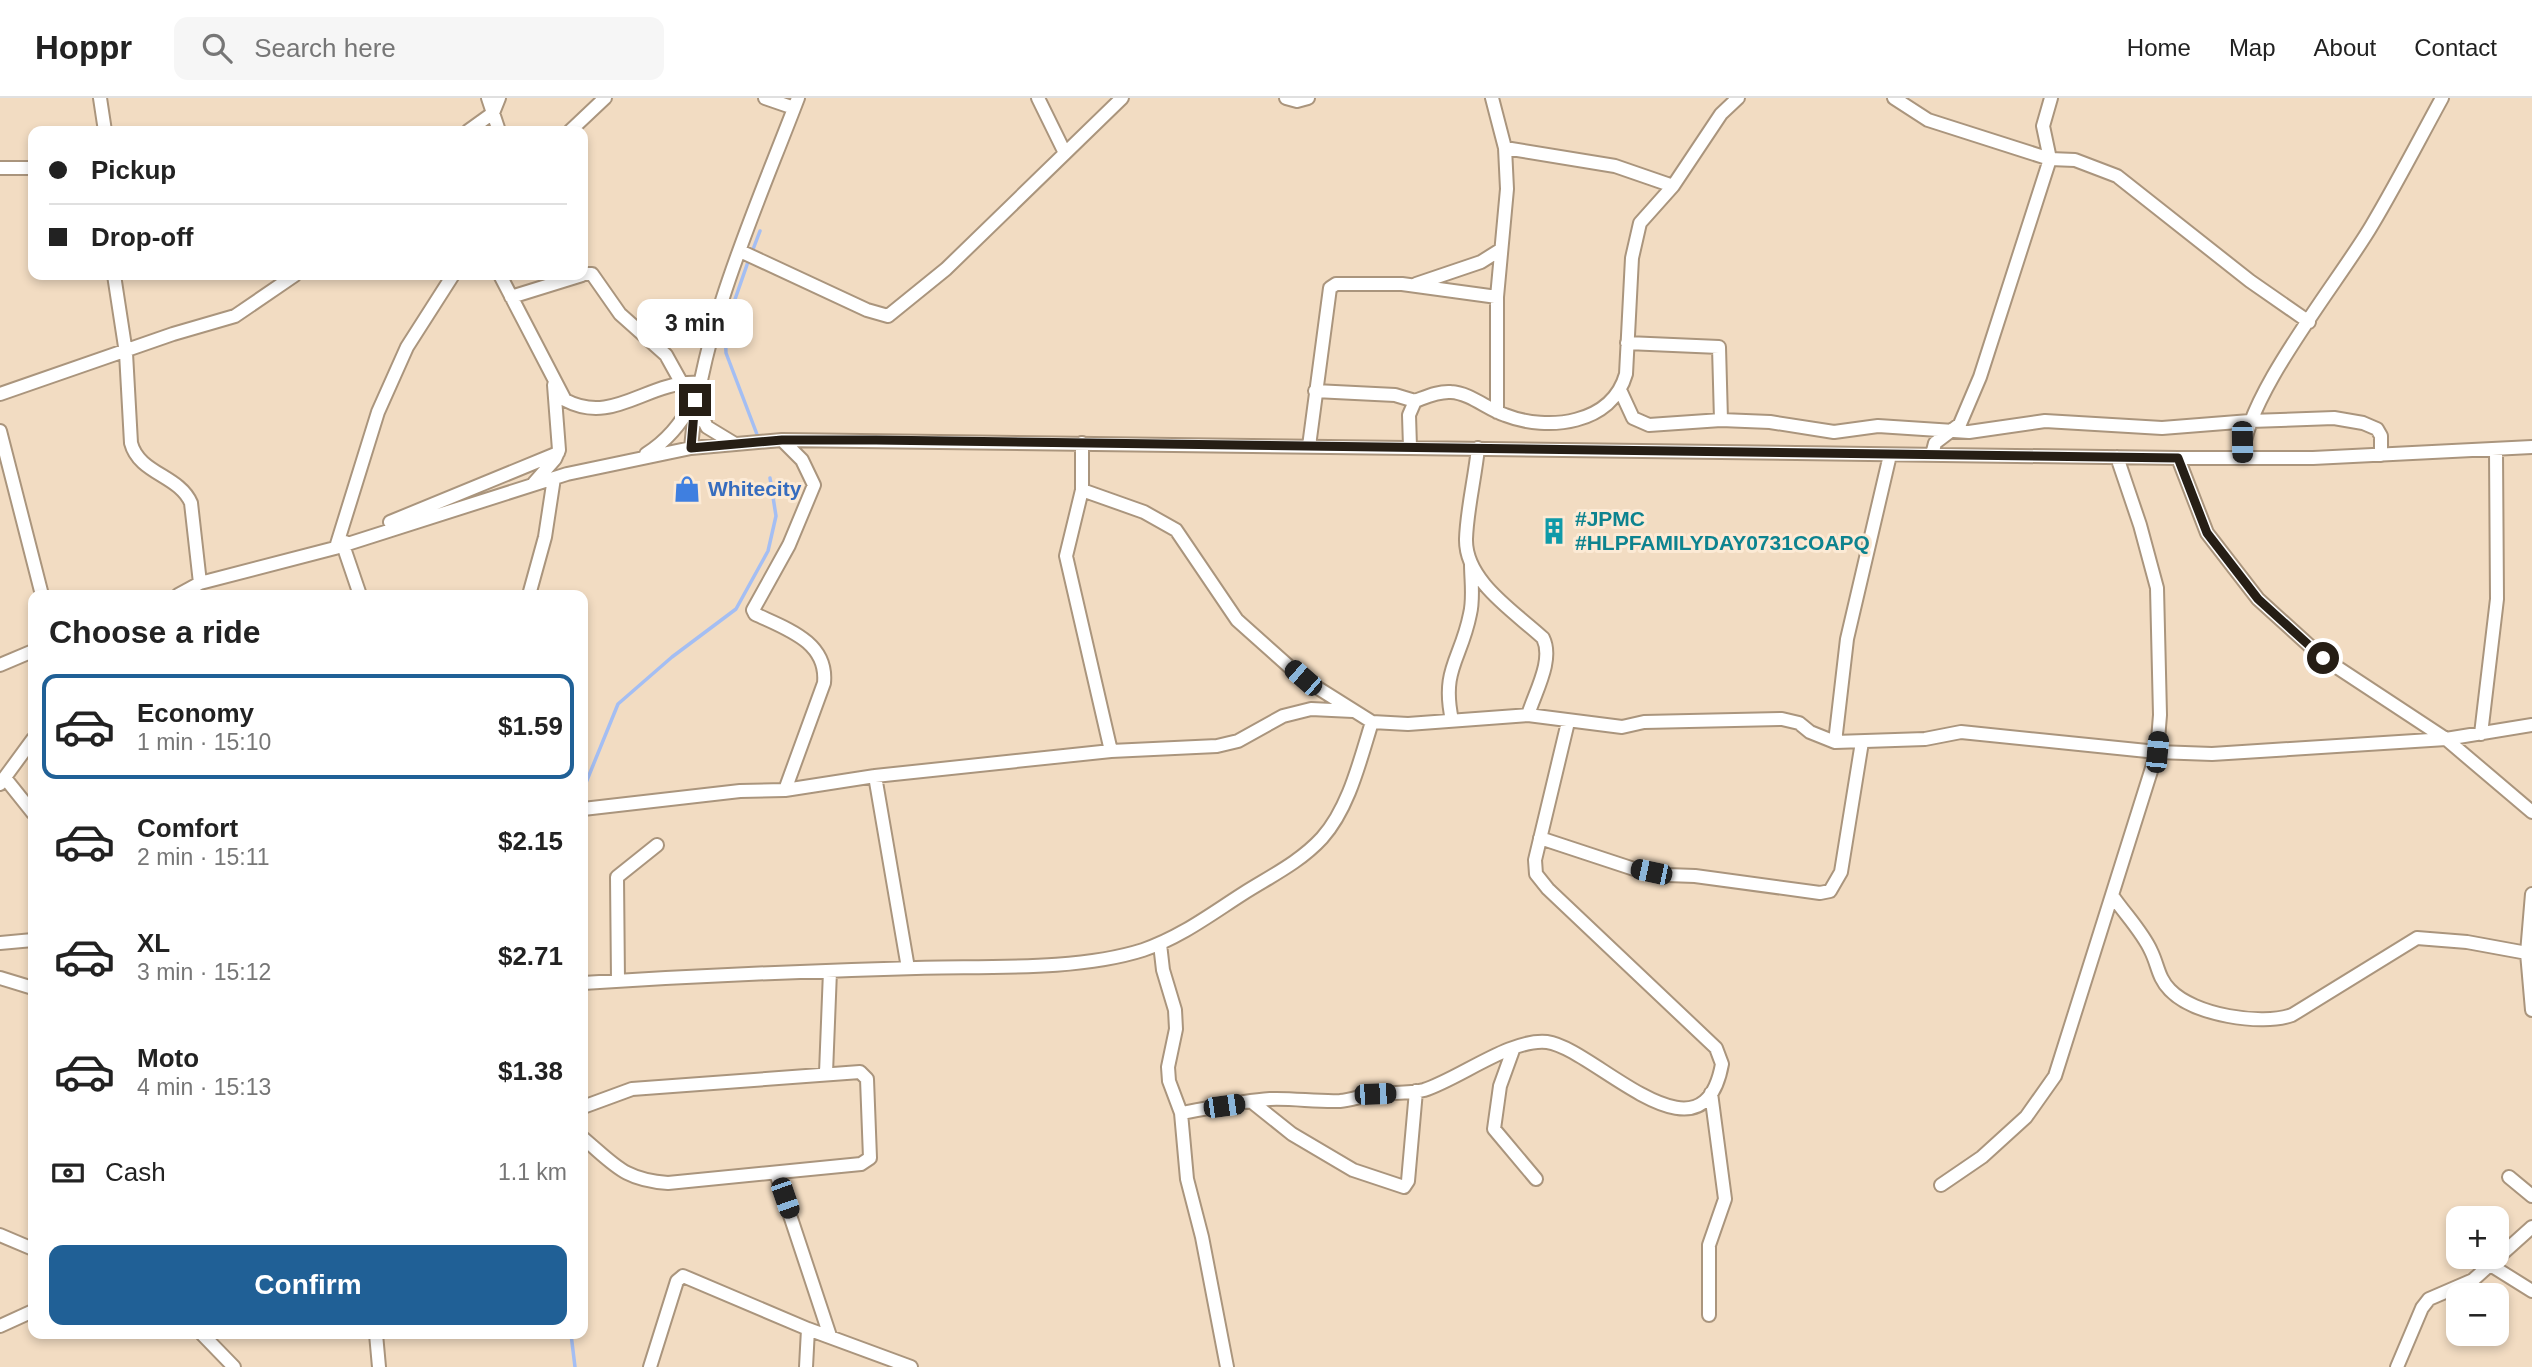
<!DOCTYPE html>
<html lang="en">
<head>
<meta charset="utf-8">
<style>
	body { margin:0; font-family:Arial,sans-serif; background:#f6f6f6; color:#222; height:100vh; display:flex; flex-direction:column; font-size:26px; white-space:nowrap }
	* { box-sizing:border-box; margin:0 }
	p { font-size:23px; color:#767676 }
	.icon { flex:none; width:38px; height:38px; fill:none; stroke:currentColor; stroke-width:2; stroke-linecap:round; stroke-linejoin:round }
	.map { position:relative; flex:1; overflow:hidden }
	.side { position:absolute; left:28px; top:492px; width:560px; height:749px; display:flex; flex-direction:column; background:#fff; border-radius:14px; box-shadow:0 4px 10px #0003 }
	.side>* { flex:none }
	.hud { position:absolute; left:28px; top:28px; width:560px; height:154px; border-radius:14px; box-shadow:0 4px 10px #0003; display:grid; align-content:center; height:154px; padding:0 21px; background:#fff }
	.tools { position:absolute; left:2446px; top:1108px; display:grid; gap:14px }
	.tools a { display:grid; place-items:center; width:63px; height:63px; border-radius:14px; background:#fff; box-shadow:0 4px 10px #0003; font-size:35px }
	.end { position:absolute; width:32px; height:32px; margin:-16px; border:9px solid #261e15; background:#fff; box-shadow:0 0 0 4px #fff }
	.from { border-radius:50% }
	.bubble { position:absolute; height:49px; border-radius:14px; background:#fff; box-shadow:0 4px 10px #0003; font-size:23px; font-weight:800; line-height:49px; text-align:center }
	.car { position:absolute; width:21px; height:42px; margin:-21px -10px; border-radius:9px; box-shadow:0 0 5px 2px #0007; background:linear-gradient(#222 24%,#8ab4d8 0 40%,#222 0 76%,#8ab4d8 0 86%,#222 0) }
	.hud b { display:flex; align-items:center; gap:24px; height:66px; font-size:26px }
	.hud b+b { border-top:2px solid #e0e0e0 }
	.hud i { width:18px; height:18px; background:#222 }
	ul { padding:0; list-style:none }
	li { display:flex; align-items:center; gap:21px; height:105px; margin:0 14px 10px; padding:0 7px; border:4px solid transparent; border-radius:14px }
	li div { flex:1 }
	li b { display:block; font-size:26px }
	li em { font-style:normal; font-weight:800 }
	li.selected { border-color:#206096 }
	li>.icon { width:63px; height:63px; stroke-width:1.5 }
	h2 { padding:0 21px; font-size:32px; line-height:84px }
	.pay { display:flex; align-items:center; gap:18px; height:77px; padding:0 21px; font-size:26px }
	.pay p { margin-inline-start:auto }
	.button { display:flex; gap:14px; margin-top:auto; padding:14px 21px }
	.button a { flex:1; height:80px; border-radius:14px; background:#206096; color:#fff; font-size:28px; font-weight:800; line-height:80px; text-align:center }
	header { display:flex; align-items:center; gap:42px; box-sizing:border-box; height:98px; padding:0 35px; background:#fff; border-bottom:2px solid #e0e0e0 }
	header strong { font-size:33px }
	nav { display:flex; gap:38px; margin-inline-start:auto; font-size:24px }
	.search { width:490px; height:63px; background:#f6f6f6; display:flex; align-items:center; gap:18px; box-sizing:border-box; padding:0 24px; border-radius:14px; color:#767676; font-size:26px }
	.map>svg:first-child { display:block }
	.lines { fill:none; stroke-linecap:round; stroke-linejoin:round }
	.stream { stroke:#a4bef3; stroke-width:3.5 }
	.minor-casing { stroke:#aa957d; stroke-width:16 }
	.minor { stroke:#fff; stroke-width:12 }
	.route { stroke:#261e15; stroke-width:9 }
	.labels { text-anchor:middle; stroke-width:6; stroke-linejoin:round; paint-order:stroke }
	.shop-label { font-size:21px; font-weight:bold; fill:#366cbe; stroke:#fcead5; text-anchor:start }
	.culture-label { font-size:21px; font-weight:bold; fill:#0d838f; stroke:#fcead5; text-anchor:start }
</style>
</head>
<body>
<header>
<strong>Hoppr</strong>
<div class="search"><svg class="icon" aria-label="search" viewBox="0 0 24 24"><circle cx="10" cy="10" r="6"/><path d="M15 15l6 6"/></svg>Search here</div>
<nav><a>Home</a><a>Map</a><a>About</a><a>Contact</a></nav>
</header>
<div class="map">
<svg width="2532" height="1269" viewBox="0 0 2532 1269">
	<rect width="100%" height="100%" fill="#f2dcc2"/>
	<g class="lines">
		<path class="stream" d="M752,154L760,133
			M749,161L725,230L726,255L758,339
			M583,692L618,606L672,559L736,511L768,453L776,418L770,380
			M571,1236L575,1269"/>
		<defs>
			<path id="minor" d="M100,0L105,33
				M488,0L499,33
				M765,0L794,10
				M1038,0L1065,55
				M1286,0L1297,3L1308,0
				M1492,0L1505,50L1507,91L1497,199V314
				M1894,0L1928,22L2050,61L2075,62L2117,78L2250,183L2309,224
				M468,33L493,15L499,0
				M570,33L605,0
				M1505,50L1615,68L1673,88
				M0,70H33
				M740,153L867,212L888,218L946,171L1122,0
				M583,176H592L620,216L666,257L681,284
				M114,177L126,255L131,345C139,376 179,377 191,405L200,485
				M500,177L565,302C614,328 647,282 698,285
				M1416,186L1481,164L1500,152
				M511,199L582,177
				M1627,245L1719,249L1721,322
				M1315,293L1395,297L1415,303
				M1621,294L1633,320L1649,327L1721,322L1770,324L1834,334L1878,328L1969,334L2045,323L2162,330L2250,323L2334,320L2363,325L2377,331L2381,338V357
				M0,296L173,236L235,218L295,177
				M696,306L707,329L735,346
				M0,333L42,497
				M782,342L802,362L814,387L789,447L753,512L755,516C787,531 828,544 824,585L785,692
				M1082,345V392L1066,458L1111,653
				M1309,348L1330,190L1336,186H1402L1497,199
				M1410,349L1409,317L1415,303C1426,299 1438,293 1451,294C1470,295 1487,311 1505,317C1548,334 1612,326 1626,276L1632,160L1640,125L1673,88L1721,16L1738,0
				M691,350C701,229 755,113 798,0
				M1478,350C1475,380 1467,411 1466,441C1465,483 1515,514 1543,540C1554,562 1535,594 1528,617
				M646,356C667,343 680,326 693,305
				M1932,357L1935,345L1960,326L1980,279L2050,61L2043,28L2051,0
				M2178,360L2207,435L2258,501L2323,560L2446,641L2532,714
				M2243,360C2242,301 2340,182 2372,127C2397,85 2419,42 2442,0
				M534,385L555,361L559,352L554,287
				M1082,392L1144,414L1176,432L1237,522L1302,580L1372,624L1408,626L1528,617L1622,629L1644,624L1782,621L1799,625L1810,634L1835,644L1925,641L1961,634L2157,654L2212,656L2446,641L2532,627
				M390,424L558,355
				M345,444L337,446L378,314L407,249L453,177
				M343,447L360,497
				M178,497L200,485L335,450L567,376L691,350L782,342L2178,360H2313L2532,349
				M529,497L545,439L554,380
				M0,567L33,553
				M1452,622C1441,571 1461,562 1470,516C1474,500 1471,482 1471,466
				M2481,636L2497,501L2496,353
				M1835,644L1847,541L1890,357
				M875,678L908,870
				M5,680L33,715
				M0,686L33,641
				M583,711L740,693L785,692L875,678L1111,653L1217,648L1238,643L1283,618L1311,611L1353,613
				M1540,740L1634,771L1667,777L1695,778L1820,795L1830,793L1841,774L1862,644
				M2532,796L2527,855L2532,912
				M2114,800C2126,817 2143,835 2151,853C2158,867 2158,880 2170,892C2194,917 2261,928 2292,917L2417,840L2467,844L2527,855
				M0,845L33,842
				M1160,846L1163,872L1175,912L1176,931L1168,969L1169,983L1181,1015L1187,1081L1202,1139L1227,1269
				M0,880L33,890
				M618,883L617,779L657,747
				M583,885C694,878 805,873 916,870C986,868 1077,873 1143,852C1181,839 1211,816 1244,795C1271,778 1300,764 1322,740C1349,710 1360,662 1372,624
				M1513,952L1500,988L1494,1031L1536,1081
				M826,975L830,873
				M1252,1004L1292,1036L1353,1072L1404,1089L1408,1083L1416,993
				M583,1009L632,991L860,974L867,981L870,1060L861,1066L668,1085C624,1082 615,1067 583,1040
				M1181,1015C1210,1010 1241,1003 1270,1001C1293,1000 1317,1004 1340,1003C1352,1002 1364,997 1376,996C1392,994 1408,996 1424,992C1459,981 1511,940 1547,944C1594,950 1702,1075 1722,966L1716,950L1548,791L1536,776L1535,762L1568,624
				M776,1075L830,1238
				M2509,1079L2532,1098
				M1941,1087L1982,1059L2026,1019L2055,978L2157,654L2160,617L2157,490L2140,427L2117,359
				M0,1137L33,1151
				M2492,1168L2532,1193
				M1709,1217V1147L1725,1101L1711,995
				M0,1228L33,1213
				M202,1236L234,1269
				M376,1236L379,1269
				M650,1269L677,1183L683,1178L808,1231L911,1269
				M806,1269L808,1231
				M2397,1269L2422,1210L2429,1201L2473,1182L2532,1129"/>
		</defs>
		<use href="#minor" class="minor-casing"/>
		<use href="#minor" class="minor"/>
	</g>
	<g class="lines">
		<path class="route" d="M695,302L691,350L782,342H876L2178,360L2207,435L2258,501L2323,560"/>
	</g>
	<defs>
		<symbol id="shop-bare" viewBox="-9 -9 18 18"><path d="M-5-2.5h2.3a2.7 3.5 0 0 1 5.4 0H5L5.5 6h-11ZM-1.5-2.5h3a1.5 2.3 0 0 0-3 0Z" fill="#3f7fe0" stroke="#fcead5" stroke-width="2.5" paint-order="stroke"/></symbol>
		<symbol id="building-bare" viewBox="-9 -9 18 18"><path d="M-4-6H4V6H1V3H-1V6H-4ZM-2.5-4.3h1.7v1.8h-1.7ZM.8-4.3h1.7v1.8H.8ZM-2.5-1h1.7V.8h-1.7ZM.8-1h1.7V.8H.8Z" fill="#0f9aa8" stroke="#fcead5" stroke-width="2.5" paint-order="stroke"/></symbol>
	</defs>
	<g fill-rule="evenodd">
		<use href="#shop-bare" x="668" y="372" width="38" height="38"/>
		<use href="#building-bare" x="1535" y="414" width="38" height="38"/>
	</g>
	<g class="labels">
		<g class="shop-label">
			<text x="708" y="398">Whitecity</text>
		</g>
		<g class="culture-label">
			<text x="1575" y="428">#JPMC<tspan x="1575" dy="24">#HLPFAMILYDAY0731COAPQ</tspan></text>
		</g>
	</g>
</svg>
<div class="tools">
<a>+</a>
<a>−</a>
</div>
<i class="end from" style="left:2323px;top:560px"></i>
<i class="end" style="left:695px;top:302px"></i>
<div class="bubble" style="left:637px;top:201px;width:116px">3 min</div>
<i class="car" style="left:2242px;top:344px;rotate:179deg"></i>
<i class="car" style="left:1303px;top:580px;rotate:311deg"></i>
<i class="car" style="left:2157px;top:654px;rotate:5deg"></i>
<i class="car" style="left:1651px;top:774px;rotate:282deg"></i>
<i class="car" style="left:1375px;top:996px;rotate:88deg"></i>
<i class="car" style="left:1224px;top:1008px;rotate:82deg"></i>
<i class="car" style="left:785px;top:1100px;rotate:161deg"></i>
<div class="hud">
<b><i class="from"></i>Pickup</b>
<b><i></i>Drop-off</b>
</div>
<section class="side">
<h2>Choose a ride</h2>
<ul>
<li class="selected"><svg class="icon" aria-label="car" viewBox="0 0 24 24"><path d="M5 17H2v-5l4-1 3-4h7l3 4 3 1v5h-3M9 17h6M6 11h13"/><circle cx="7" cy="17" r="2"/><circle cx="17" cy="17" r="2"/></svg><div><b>Economy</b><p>1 min · 15:10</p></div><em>$1.59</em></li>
<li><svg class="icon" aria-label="car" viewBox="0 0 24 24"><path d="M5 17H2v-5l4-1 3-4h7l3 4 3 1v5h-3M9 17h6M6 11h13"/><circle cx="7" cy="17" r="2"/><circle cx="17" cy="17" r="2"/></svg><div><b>Comfort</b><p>2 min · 15:11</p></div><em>$2.15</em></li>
<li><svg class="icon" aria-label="car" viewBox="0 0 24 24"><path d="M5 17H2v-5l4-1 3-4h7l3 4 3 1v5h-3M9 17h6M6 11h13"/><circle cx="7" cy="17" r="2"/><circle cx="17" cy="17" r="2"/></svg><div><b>XL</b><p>3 min · 15:12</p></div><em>$2.71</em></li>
<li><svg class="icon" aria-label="car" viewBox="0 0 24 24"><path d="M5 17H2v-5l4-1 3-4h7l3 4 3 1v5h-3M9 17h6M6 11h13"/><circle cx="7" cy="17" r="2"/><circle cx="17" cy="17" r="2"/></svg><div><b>Moto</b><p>4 min · 15:13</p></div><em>$1.38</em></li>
</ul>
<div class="pay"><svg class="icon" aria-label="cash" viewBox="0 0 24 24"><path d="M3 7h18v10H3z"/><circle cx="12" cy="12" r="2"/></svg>Cash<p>1.1 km</p></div>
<div class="button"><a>Confirm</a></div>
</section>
</div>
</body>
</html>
